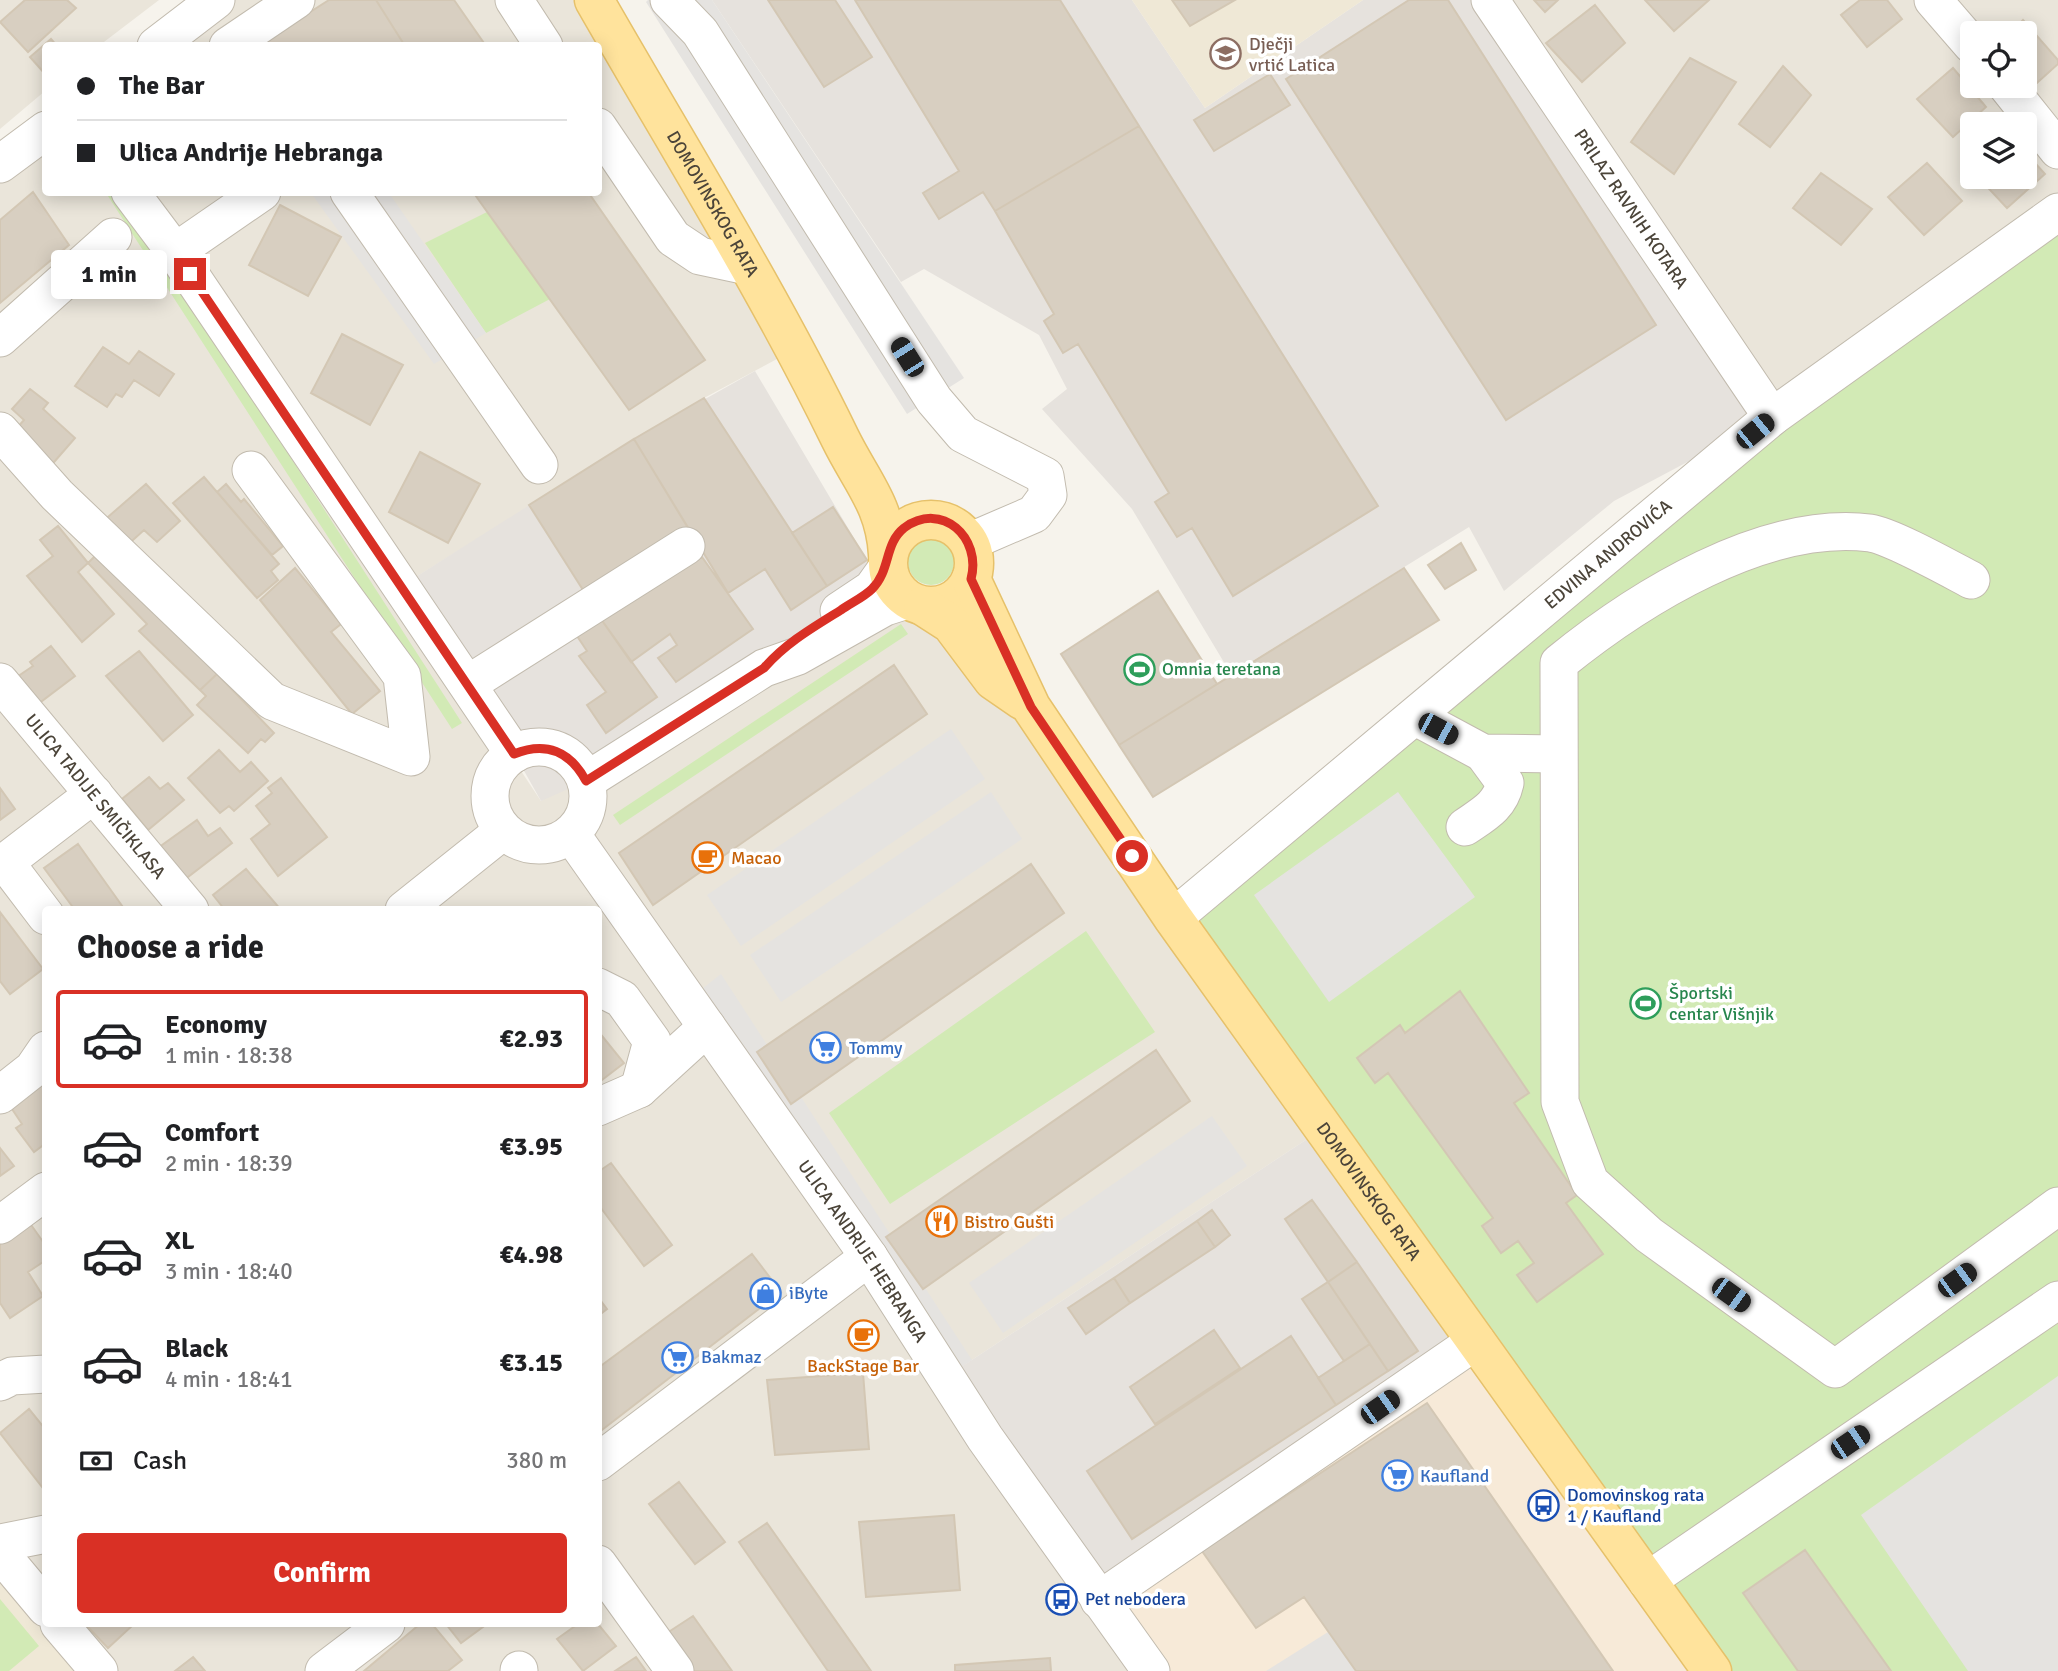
<!DOCTYPE html>
<html lang="en">
<head>
<meta charset="utf-8">
<style>
	body { margin:0; font-family:Signika,sans-serif; background:#f6f6f6; color:#202124; height:100vh; display:flex; flex-direction:column; font-size:26px; white-space:nowrap }
	* { box-sizing:border-box; margin:0 }
	p { font-size:23px; color:#757577 }
	.icon { flex:none; width:38px; height:38px; fill:none; stroke:currentColor; stroke-width:2; stroke-linecap:round; stroke-linejoin:round }
	.map { position:relative; flex:1; overflow:hidden }
	.sheet { position:absolute; left:42px; top:906px; width:560px; height:721px; display:flex; flex-direction:column; background:#fff; border-radius:7px; box-shadow:0 4px 18px #0003 }
	.sheet>* { flex:none }
	.guide { position:absolute; left:42px; top:42px; width:560px; height:154px; border-radius:7px; box-shadow:0 4px 18px #0003; display:grid; align-content:center; height:154px; padding:0 35px; background:#fff }
	.fabs { position:absolute; left:1960px; top:21px; display:grid; gap:14px }
	.fabs a { display:grid; place-items:center; width:77px; height:77px; border-radius:7px; background:#fff; box-shadow:0 4px 18px #0003; font-size:35px }
	.end { position:absolute; width:32px; height:32px; margin:-16px; border:9px solid #d93025; background:#fff; box-shadow:0 0 0 4px #fff }
	.from { border-radius:50% }
	.bubble { position:absolute; height:49px; border-radius:7px; background:#fff; box-shadow:0 4px 18px #0003; font-size:23px; font-weight:700; line-height:49px; text-align:center }
	.car { position:absolute; width:21px; height:42px; margin:-21px -10px; border-radius:9px; box-shadow:0 0 5px 2px #0007; background:linear-gradient(#222 24%,#8ab4d8 0 40%,#222 0 76%,#8ab4d8 0 86%,#222 0) }
	.guide b { display:flex; align-items:center; gap:24px; height:66px; font-size:26px }
	.guide b+b { border-top:2px solid #e0e0e0 }
	.guide i { width:18px; height:18px; background:#202124 }
	ul { padding:0; list-style:none }
	li { display:flex; align-items:center; gap:21px; height:98px; margin:0 14px 10px; padding:0 21px; border:4px solid transparent; border-radius:7px }
	li div { flex:1 }
	li b { display:block; font-size:26px }
	li em { font-style:normal; font-weight:700 }
	li.active { border-color:#d93025 }
	li>.icon { width:63px; height:63px; stroke-width:1.5 }
	h2 { padding:0 35px; font-size:32px; line-height:84px }
	.pay { display:flex; align-items:center; gap:18px; height:77px; padding:0 35px; font-size:26px }
	.pay p { margin-inline-start:auto }
	.primary-button { display:flex; gap:14px; margin-top:auto; padding:14px 35px }
	.primary-button a { flex:1; height:80px; border-radius:7px; background:#d93025; color:#fff; font-size:28px; font-weight:700; line-height:80px; text-align:center }
	.map>svg:first-child { display:block }
	.residential { fill:#eae5da; fill-rule:evenodd }
	.commercial { fill:#f7ead8 }
	.industrial { fill:#e6e2dd }
	.education { fill:#efe8d6 }
	.green { fill:#d2eab5 }
	.parking { fill:#e5e3e0 }
	.building { fill:#d8cfc1; stroke:#d3c7b4; stroke-width:2 }
	.lines { fill:none; stroke-linecap:round; stroke-linejoin:round }
	.minor-casing { stroke:#c2bbae; stroke-width:39 }
	.major-casing { stroke:#e6c16a; stroke-width:41 }
	.minor { stroke:#fff; stroke-width:37 }
	.major { stroke:#ffe39c; stroke-width:38 }
	.route { stroke:#d93025; stroke-width:9 }
	.labels { text-anchor:middle; stroke-width:7; stroke-linejoin:round; paint-order:stroke }
	.education-label { font-size:18px; fill:#785e54; stroke:#fff; text-anchor:start }
	.street-label { font-size:18px; fill:#4b4439; stroke:#fff }
	.leisure-label { font-size:18px; fill:#27864d; stroke:#fff; text-anchor:start }
	.food-label { font-size:18px; fill:#c56008; stroke:#fff; text-anchor:start }
	.shop-label { font-size:18px; fill:#366cbe; stroke:#fff; text-anchor:start }
	.transit-label { font-size:18px; fill:#164399; stroke:#fff; text-anchor:start }
</style>
</head>
<body>
<div class="map">
<svg width="2058" height="1671" viewBox="0 0 2058 1671">
	<rect width="100%" height="100%" fill="#f6f3ec"/>
	<path class="residential" d="M0,0H159L100,45L46,46L45,91L0,129Z
		M216,0H594L792,351L704,398L403,585L224,325L541,801L832,615L900,593L948,603L964,591L1324,1128L946,1377L1151,1671H99L59,1624H598V910H46L45,1608L0,1553V168L45,131L46,192H598V46L156,45Z
		M1490,0H2058V230L1772,439ZM1972,33H2025V86H1972ZM1972,124H2025V177H1972Z"/>
	<path class="commercial" d="M1476,1341L1712,1671H1151L1099,1600Z"/>
	<path class="industrial" d="M712,0H1132L1205,108L1363,0H1490L1772,417L1614,501L1504,591L1469,527L1231,674L1132,509L1042,409L1067,389L1039,335L924,269L901,282Z
		M755,371L867,560L887,568L832,615L586,781L541,801L514,753L403,585L634,439Z
		M1324,1128L1476,1341L1099,1600L946,1377Z"/>
	<path class="education" d="M1132,0H1363L1205,108Z
		M0,1572L91,1671H0Z"/>
	<path class="green" d="M106,193H120L462,723L452,729Z
		M487,212L550,299L486,333L425,243Z
		M2058,230V1671H1712L1173,918L1772,439Z
		M908 562a23 23 0 1 1 46 0a23 23 0 1 1-46 0Z
		M901,624L908,634L620,825L613,815Z
		M1086,931L1155,1032L890,1204L829,1113Z
		M0,1599L39,1646L9,1671H0Z"/>
	<path class="parking" d="M648,0H712L964,378L907,414L646,2Z
		M311,193H389L486,333L434,364Z
		M951,729L985,779L741,946L707,895Z
		M991,792L1022,839L781,1002L750,955Z
		M1398,792L1475,897L1329,1002L1254,895Z
		M721,974L972,1360L946,1377L702,989Z
		M1212,1116L1247,1166L1003,1333L969,1283Z
		M2058,1376V1671H1968L1861,1515Z
		M1328,1632L1356,1671H1266Z"/>
	<path class="building" d="M25,0H67L76,8L28,52L0,22Z
		M329,0H376L405,46H257Z
		M376,0H454L486,46H405Z
		M768,0H835L872,57L824,87Z
		M855,0H1060L1139,126L995,211L983,192L939,219L923,193L959,171Z
		M1172,0H1235L1190,26Z
		M1409,0H1448L1656,325L1506,420L1286,79Z
		M1534,0H1558L1545,12Z
		M1645,0H1709L1674,31Z
		M1860,0H1887L1902,19L1867,47L1841,15Z
		M1595,5L1625,43L1582,82L1546,43Z
		M2023,20L2058,60V64L2028,91L2025,86V33H2011Z
		M51,39L57,46H46V75L30,57Z
		M1690,58L1736,82L1674,174L1631,142Z
		M1783,66L1811,95L1770,147L1739,124Z
		M1953,68L1986,107L1953,137L1917,99Z
		M1270,74L1290,105L1214,151L1194,120Z
		M1139,126L1378,506L1233,596L1192,528L1177,537L1155,502L1169,493L1078,344L1063,353L1044,321L1054,314L995,211Z
		M2025,152L2045,174L2007,208L1978,177H2025Z
		M1927,163L1962,201L1924,235L1888,197Z
		M1821,173L1872,209L1841,245L1793,208Z
		M33,192L69,245L0,303V220Z
		M473,192H588L705,360L629,410Z
		M280,205L341,237L308,296L249,265Z
		M342,334L403,365L370,425L311,393Z
		M103,347L129,364L139,351L174,374L159,396L134,380L122,397L116,394L107,407L75,386Z
		M30,389L48,403L43,409L75,438L48,469L10,436L24,420L12,409Z
		M704,398L827,586L791,610L765,569L728,593L634,439Z
		M634,439L688,528L585,593L529,505Z
		M420,452L480,484L448,543L389,512Z
		M204,477L279,564L271,571L278,580L257,598L173,503Z
		M146,484L180,521L157,542L144,530L124,548L101,523Z
		M226,484L241,502L244,499L283,546L272,555L217,492Z
		M833,507L867,560L827,586L792,533Z
		M58,526L88,563L78,572L114,614L82,642L27,576L53,556L40,540Z
		M1461,543L1476,570L1445,589L1428,565Z
		M98,553L217,674L200,690L139,631L147,624L88,563Z
		M702,557L753,629L676,682L658,658L677,645L670,634L631,662L601,619Z
		M295,568L341,624L331,632L380,691L352,714L260,600Z
		M1404,568L1439,620L1153,797L1119,745Z
		M1158,591L1217,684L1119,745L1061,654Z
		M601,619L657,697L606,733L587,705L606,692L579,656L587,651L577,636Z
		M51,646L75,676L38,704L17,677L33,666L30,662Z
		M139,651L193,715L163,741L106,676Z
		M894,665L927,714L653,905L619,853Z
		M217,674L274,733L265,742L261,739L248,753L197,705L206,696L200,690Z
		M219,750L240,772L251,762L268,781L234,811L229,806L220,813L188,778Z
		M149,777L160,789L168,783L184,800L148,830L122,799Z
		M281,778L327,837L278,876L251,839L270,824L256,806L272,793L268,788Z
		M0,788L15,809L0,820Z
		M197,820L208,836L220,828L232,843L184,880L158,848Z
		M78,844L125,910H75L44,868Z
		M1031,864L1064,913L791,1104L757,1052Z
		M246,869L281,910H225L213,895Z
		M0,912L43,969L10,994L0,981Z
		M1460,991L1529,1093L1514,1103L1577,1195L1566,1203L1603,1254L1537,1302L1517,1275L1534,1263L1518,1241L1501,1253L1482,1226L1493,1218L1388,1073L1375,1083L1357,1058L1400,1025L1405,1033Z
		M598,1031L624,1063L598,1083Z
		M1156,1050L1190,1101L923,1289L886,1237Z
		M46,1075V1143L34,1152L16,1128L22,1124L8,1103Z
		M0,1148L14,1166L0,1176Z
		M611,1163L672,1245L644,1266L598,1204V1172Z
		M1312,1200L1357,1262L1328,1282L1285,1219Z
		M1212,1210L1230,1235L1215,1247L1197,1221Z
		M1197,1221L1215,1247L1130,1303L1114,1278Z
		M29,1222L46,1246V1260L28,1272L43,1296L10,1318L0,1303V1243Z
		M752,1254L781,1292L598,1433V1368Z
		M1357,1262L1418,1351L1388,1371L1328,1282Z
		M1114,1278L1130,1303L1086,1334L1068,1308Z
		M1328,1282L1370,1344L1344,1361L1302,1299Z
		M598,1297L607,1309L598,1316Z
		M1214,1330L1240,1368L1155,1424L1130,1387Z
		M1291,1336L1336,1405L1132,1539L1087,1471Z
		M1370,1344L1388,1371L1336,1405L1318,1378Z
		M863,1373L869,1449L775,1455L767,1380Z
		M1427,1403L1613,1671H1356L1304,1597L1256,1628L1202,1551Z
		M29,1409L46,1430V1492L0,1433Z
		M679,1482L725,1542L695,1564L649,1504Z
		M954,1515L960,1590L866,1597L859,1522Z
		M767,1523L871,1671H828L739,1542Z
		M1805,1550L1891,1671H1798L1743,1593Z
		M693,1616L732,1671H690L664,1635Z
		M85,1624H134L108,1648Z
		M420,1624H432L462,1660L448,1671H364Z
		M446,1624H487L461,1643Z
		M578,1624H598L616,1646L583,1671L557,1639Z
		M193,1657L205,1671H175Z
		M636,1657L646,1671H615Z
		M1050,1658L1051,1671H955V1665Z"/>
	<g class="lines">
		<defs>
			<g id="minor">
				<path d="M514,0L544,46"/>
				<path d="M669,0L700,32L934,400L963,434L1045,476L1048,495L1034,514L969,542"/>
				<path id="s1" d="M1490,0L1772,417"/>
				<path d="M1933,0L1972,45"/>
				<path d="M156,46L216,0"/>
				<path d="M228,46L296,0"/>
				<path d="M2007,86L2058,150"/>
				<path d="M598,127L673,238L700,256L747,266"/>
				<path d="M0,164L46,130"/>
				<path d="M130,192L175,252L514,754"/>
				<path d="M349,192L539,465"/>
				<path d="M175,252L262,192"/>
				<path d="M0,338L113,237"/>
				<path d="M0,431L57,495L272,701L411,757L402,676L251,470"/>
				<path d="M1971,580C1950,569 1891,536 1870,533C1764,520 1639,598 1559,663L1560,1102L1590,1182L1649,1235L1835,1369L2058,1206"/>
				<path d="M839,611L872,589L887,568"/>
				<path id="s2" d="M0,682L190,910"/>
				<path d="M468,684L686,546"/>
				<path d="M1416,717L1483,753L1557,754"/>
				<circle cx="539" cy="796" r="49"/>
				<path d="M586,781L764,668L798,656L885,607L907,600"/>
				<path d="M1465,827C1484,814 1500,806 1505,783L1483,753"/>
				<path id="s3" d="M571,834L869,1257L985,1438L1151,1671"/>
				<path d="M5,862L46,916"/>
				<path d="M0,866L94,794"/>
				<path d="M404,910L503,831"/>
				<path id="s4" d="M1173,918L1772,417L2058,212"/>
				<path d="M598,987L622,999L652,1041L639,1089"/>
				<path d="M0,1095L33,1069L46,1050"/>
				<path d="M598,1107L639,1089L707,1027"/>
				<path d="M0,1225L46,1191"/>
				<path d="M0,1382L12,1376L46,1374"/>
				<path d="M598,1462L869,1257"/>
				<path d="M0,1543L46,1534"/>
				<path d="M0,1553L46,1608"/>
				<path d="M598,1564L675,1671"/>
				<path d="M1647,1581L2058,1300"/>
				<path d="M1099,1600L1476,1341"/>
				<path d="M59,1624L99,1671"/>
				<path d="M519,1670V1671"/>
				<path d="M324,1671L386,1624"/>
			</g>
			<g id="major">
				<path id="s5" d="M594,0C677,145 767,288 840,438C861,481 885,504 888,554"/>
				<circle cx="931" cy="563" r="43"/>
				<path id="s6" d="M971,579L1031,707L1173,918L1712,1671"/>
				<path d="M923,606L951,624L993,680L1022,700"/>
			</g>
		</defs>
		<use href="#minor" class="minor-casing"/>
		<use href="#major" class="major-casing"/>
		<use href="#minor" class="minor"/>
		<use href="#major" class="major"/>
	</g>
	<g class="lines">
		<path class="route" d="M190,274L514,754C546,741 570,751 586,781L764,668C786,643 812,628 841,610C851,603 864,597 872,589C891,570 884,544 904,528C942,500 982,538 971,579L1031,707L1132,856"/>
	</g>
	<defs>
		<symbol id="school-ring" viewBox="-11 -11 22 22"><circle r="9.5" fill="#fff" stroke="#8d6e63" stroke-width="1.5"/><path d="M0-5L7-2L0 1L-7-2ZM-4 1L0 2.5L4 1V4Q0 6-4 4Z" fill="#8d6e63"/></symbol>
		<symbol id="stadium-ring" viewBox="-11 -11 22 22"><circle r="9.5" fill="#fff" stroke="#2e9e5b" stroke-width="1.5"/><path d="M0-5a6.5 5 0 1 0 0 10a6.5 5 0 1 0 0-10ZM-3.5-1.8h7v3.6h-7Z" fill="#2e9e5b"/></symbol>
		<symbol id="cafe-ring" viewBox="-11 -11 22 22"><circle r="9.5" fill="#fff" stroke="#e8710a" stroke-width="1.5"/><path d="M-5.5-4.5H6V0H3Q3 3.5 0 3.5H-2.5Q-5.5 3.5-5.5 0ZM3-3.2v2h1.7v-2ZM-6 4.5H4V6H-6Z" fill="#e8710a"/></symbol>
		<symbol id="supermarket-ring" viewBox="-11 -11 22 22"><circle r="9.5" fill="#fff" stroke="#3f7fe0" stroke-width="1.5"/><path d="M-6-5.5h2.5l.6 2H6L4.5 2H-2.5L-4.4-4H-6ZM-1.5 3.2a1.3 1.3 0 1 0 .1 0ZM3 3.2a1.3 1.3 0 1 0 .1 0Z" fill="#3f7fe0"/></symbol>
		<symbol id="restaurant-ring" viewBox="-11 -11 22 22"><circle r="9.5" fill="#fff" stroke="#e8710a" stroke-width="1.5"/><path d="M-5-6h1v4h1v-4h1v4h1v-4h1v5L-1.5 .5V6h-2V.5L-5-1ZM5-6V6H3V1.5H1.5Q1.5-4 5-6Z" fill="#e8710a"/></symbol>
		<symbol id="shop-ring" viewBox="-11 -11 22 22"><circle r="9.5" fill="#fff" stroke="#3f7fe0" stroke-width="1.5"/><path d="M-5-2.5h2.3a2.7 3.5 0 0 1 5.4 0H5L5.5 6h-11ZM-1.5-2.5h3a1.5 2.3 0 0 0-3 0Z" fill="#3f7fe0"/></symbol>
		<symbol id="bus-ring" viewBox="-11 -11 22 22"><circle r="9.5" fill="#fff" stroke="#1a4fb4" stroke-width="1.5"/><path d="M-5-6H5V4H4V6H2V4H-2V6H-4V4H-5ZM-3.5-4V0h7V-4ZM-3.5 1.2v1.5H-2V1.2ZM2 1.2v1.5H3.5V1.2Z" fill="#1a4fb4"/></symbol>
	</defs>
	<g fill-rule="evenodd">
		<use href="#school-ring" x="1208" y="36" width="35" height="35"/>
		<use href="#stadium-ring" x="1122" y="652" width="35" height="35"/>
		<use href="#cafe-ring" x="690" y="840" width="35" height="35"/>
		<use href="#stadium-ring" x="1628" y="986" width="35" height="35"/>
		<use href="#supermarket-ring" x="808" y="1030" width="35" height="35"/>
		<use href="#restaurant-ring" x="924" y="1204" width="35" height="35"/>
		<use href="#shop-ring" x="748" y="1276" width="35" height="35"/>
		<use href="#cafe-ring" x="846" y="1318" width="35" height="35"/>
		<use href="#supermarket-ring" x="660" y="1340" width="35" height="35"/>
		<use href="#supermarket-ring" x="1380" y="1458" width="35" height="35"/>
		<use href="#bus-ring" x="1526" y="1488" width="35" height="35"/>
		<use href="#bus-ring" x="1044" y="1582" width="35" height="35"/>
	</g>
	<g class="labels">
		<g class="education-label">
			<text x="1249" y="50">Dječji<tspan x="1249" dy="21">vrtić Latica</tspan></text>
		</g>
		<g class="street-label">
			<text dy="6" stroke="none"><textPath href="#s5" startOffset="236">DOMOVINSKOG RATA</textPath></text>
			<text dy="6" stroke="none"><textPath href="#s1" startOffset="252">PRILAZ RAVNIH KOTARA</textPath></text>
			<text dy="6" stroke="none"><textPath href="#s4" startOffset="567">EDVINA ANDROVIĆA</textPath></text>
			<text dy="6" stroke="none"><textPath href="#s2" startOffset="149">ULICA TADIJE SMIČIKLASA</textPath></text>
			<text dy="6" stroke="none"><textPath href="#s6" startOffset="732">DOMOVINSKOG RATA</textPath></text>
			<text dy="6" stroke="none"><textPath href="#s3" startOffset="509">ULICA ANDRIJE HEBRANGA</textPath></text>
		</g>
		<g class="leisure-label">
			<text x="1162" y="675">Omnia teretana</text>
			<text x="1669" y="999">Športski<tspan x="1669" dy="21">centar Višnjik</tspan></text>
		</g>
		<g class="food-label">
			<text x="731" y="864">Macao</text>
			<text x="964" y="1228">Bistro Gušti</text>
			<text x="863" y="1372" text-anchor="middle">BackStage Bar</text>
		</g>
		<g class="shop-label">
			<text x="849" y="1054">Tommy</text>
			<text x="789" y="1299">iByte</text>
			<text x="701" y="1363">Bakmaz</text>
			<text x="1420" y="1482">Kaufland</text>
		</g>
		<g class="transit-label">
			<text x="1567" y="1501">Domovinskog rata<tspan x="1567" dy="21">1 / Kaufland</tspan></text>
			<text x="1085" y="1605">Pet nebodera</text>
		</g>
	</g>
</svg>
<div class="fabs">
<a><svg class="icon" aria-label="locate" viewBox="0 0 24 24"><circle cx="12" cy="12" r="6"/><path d="M12 2v4M12 18v4M2 12h4M18 12h4"/></svg></a>
<a><svg class="icon" aria-label="layers" viewBox="0 0 24 24"><path d="M12 4l9 5-9 5-9-5zM3 14l9 5 9-5"/></svg></a>
</div>
<i class="end from" style="left:1132px;top:856px"></i>
<i class="end" style="left:190px;top:274px"></i>
<div class="bubble" style="left:51px;top:250px;width:116px">1 min</div>
<i class="car" style="left:907px;top:357px;rotate:328deg"></i>
<i class="car" style="left:1755px;top:431px;rotate:51deg"></i>
<i class="car" style="left:1438px;top:729px;rotate:118deg"></i>
<i class="car" style="left:1957px;top:1280px;rotate:54deg"></i>
<i class="car" style="left:1731px;top:1295px;rotate:126deg"></i>
<i class="car" style="left:1380px;top:1407px;rotate:55deg"></i>
<i class="car" style="left:1850px;top:1442px;rotate:56deg"></i>
<div class="guide">
<b><i class="from"></i>The Bar</b>
<b><i></i>Ulica Andrije Hebranga</b>
</div>
<section class="sheet">
<h2>Choose a ride</h2>
<ul>
<li class="active"><svg class="icon" aria-label="car" viewBox="0 0 24 24"><path d="M5 17H2v-5l4-1 3-4h7l3 4 3 1v5h-3M9 17h6M6 11h13"/><circle cx="7" cy="17" r="2"/><circle cx="17" cy="17" r="2"/></svg><div><b>Economy</b><p>1 min · 18:38</p></div><em>€2.93</em></li>
<li><svg class="icon" aria-label="car" viewBox="0 0 24 24"><path d="M5 17H2v-5l4-1 3-4h7l3 4 3 1v5h-3M9 17h6M6 11h13"/><circle cx="7" cy="17" r="2"/><circle cx="17" cy="17" r="2"/></svg><div><b>Comfort</b><p>2 min · 18:39</p></div><em>€3.95</em></li>
<li><svg class="icon" aria-label="car" viewBox="0 0 24 24"><path d="M5 17H2v-5l4-1 3-4h7l3 4 3 1v5h-3M9 17h6M6 11h13"/><circle cx="7" cy="17" r="2"/><circle cx="17" cy="17" r="2"/></svg><div><b>XL</b><p>3 min · 18:40</p></div><em>€4.98</em></li>
<li><svg class="icon" aria-label="car" viewBox="0 0 24 24"><path d="M5 17H2v-5l4-1 3-4h7l3 4 3 1v5h-3M9 17h6M6 11h13"/><circle cx="7" cy="17" r="2"/><circle cx="17" cy="17" r="2"/></svg><div><b>Black</b><p>4 min · 18:41</p></div><em>€3.15</em></li>
</ul>
<div class="pay"><svg class="icon" aria-label="cash" viewBox="0 0 24 24"><path d="M3 7h18v10H3z"/><circle cx="12" cy="12" r="2"/></svg>Cash<p>380 m</p></div>
<div class="primary-button"><a>Confirm</a></div>
</section>
</div>
</body>
</html>
